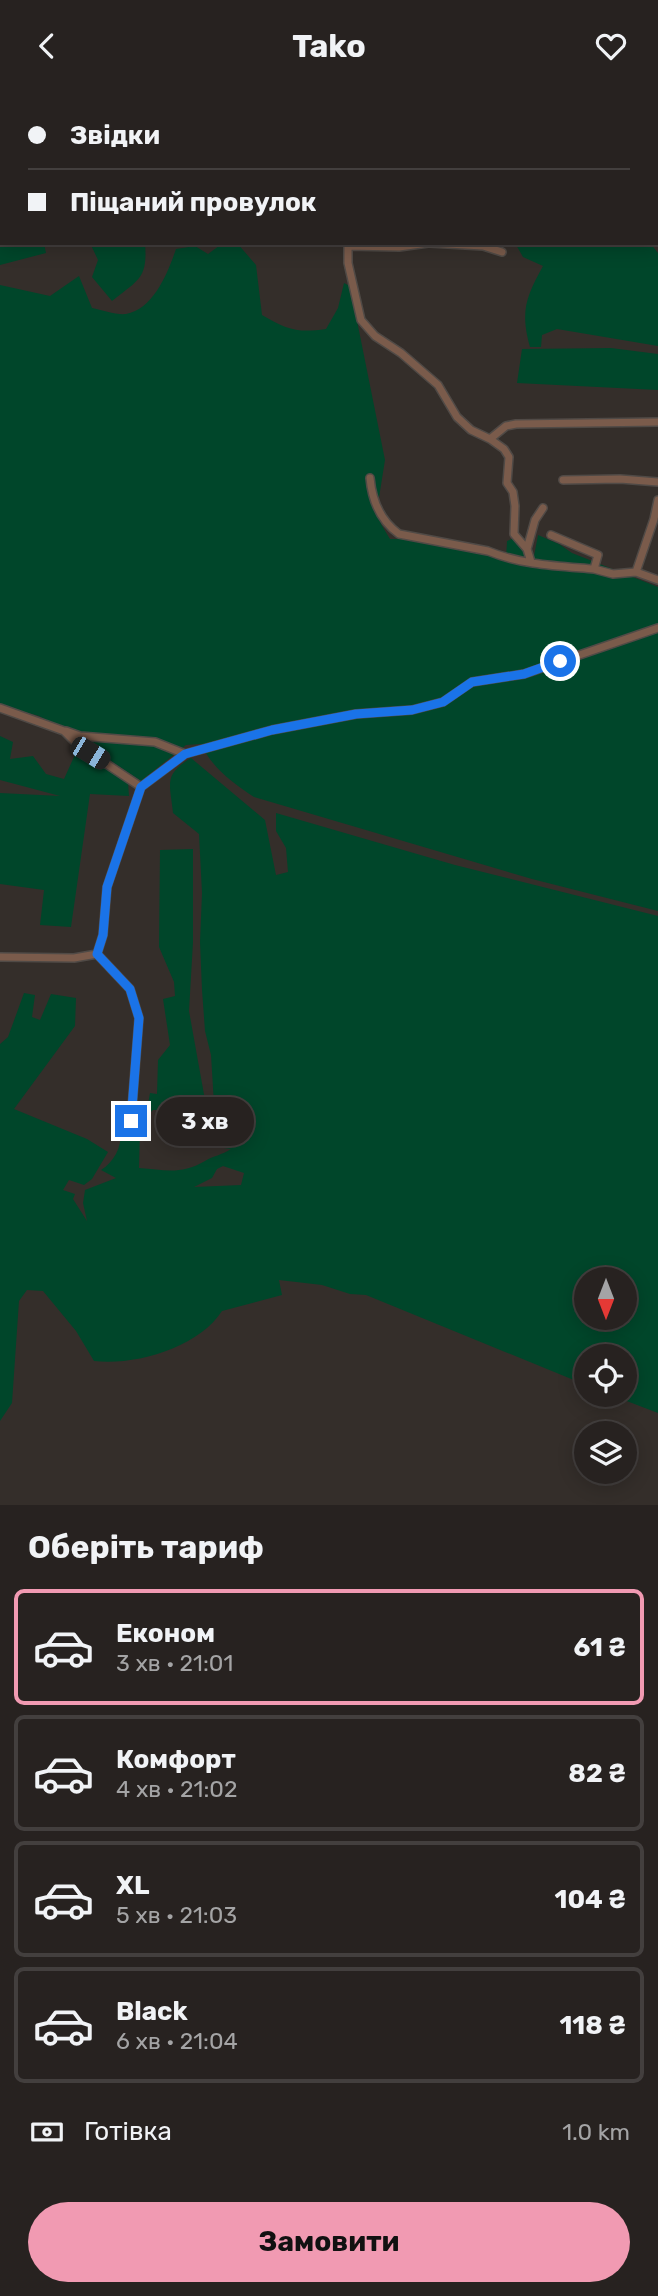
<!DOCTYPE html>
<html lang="uk">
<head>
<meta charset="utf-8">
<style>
	body { margin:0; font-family:Rubik,sans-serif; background:#2f2a29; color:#f1f3f6; height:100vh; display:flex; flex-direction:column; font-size:26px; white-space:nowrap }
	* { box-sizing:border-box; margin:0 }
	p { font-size:23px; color:#a4a4a5 }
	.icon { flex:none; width:38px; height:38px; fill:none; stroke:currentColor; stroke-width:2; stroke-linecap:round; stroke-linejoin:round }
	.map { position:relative; height:1414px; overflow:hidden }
	.sheet { display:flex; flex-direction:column; background:#272220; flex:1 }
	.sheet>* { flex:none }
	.hud { position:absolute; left:0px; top:0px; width:658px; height:154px; box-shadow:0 4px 18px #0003,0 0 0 2px #433f3e; display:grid; align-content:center; height:154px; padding:0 28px; background:#272220 }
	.needle { width:46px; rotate:180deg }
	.tools { position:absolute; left:574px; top:1176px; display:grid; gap:14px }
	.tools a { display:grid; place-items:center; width:63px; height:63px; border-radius:50%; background:#272220; box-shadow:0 4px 18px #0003,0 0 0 2px #433f3e; font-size:35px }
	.end { position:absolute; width:32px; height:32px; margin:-16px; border:9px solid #1a73e8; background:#fff; box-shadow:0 0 0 4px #fff }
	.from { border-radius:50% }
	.bubble { position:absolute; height:49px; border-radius:24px; background:#272220; box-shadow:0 4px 18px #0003,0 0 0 2px #433f3e; font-size:23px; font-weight:700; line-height:49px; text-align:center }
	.car { position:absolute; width:21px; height:42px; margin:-21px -10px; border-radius:9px; box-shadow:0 0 5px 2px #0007; background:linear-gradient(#222 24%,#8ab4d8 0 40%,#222 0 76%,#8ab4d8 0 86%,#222 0) }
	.hud b { display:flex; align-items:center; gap:24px; height:66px; font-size:26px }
	.hud b+b { border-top:2px solid #433f3e }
	.hud i { width:18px; height:18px; background:#f1f3f6 }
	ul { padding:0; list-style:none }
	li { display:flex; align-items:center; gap:21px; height:116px; margin:0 14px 10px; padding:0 14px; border:4px solid #433f3e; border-radius:10px }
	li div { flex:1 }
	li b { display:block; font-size:26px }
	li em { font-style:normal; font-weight:700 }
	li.selected { border-color:#f19ab2 }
	li>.icon { width:63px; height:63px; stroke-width:1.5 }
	h2 { padding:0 28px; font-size:32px; line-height:84px }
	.pay { display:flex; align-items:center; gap:18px; height:77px; padding:0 28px; font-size:26px }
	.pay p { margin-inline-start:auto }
	.button { display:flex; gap:14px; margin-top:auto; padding:14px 28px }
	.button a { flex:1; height:80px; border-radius:42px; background:#f19ab2; color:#111; font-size:28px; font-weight:700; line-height:80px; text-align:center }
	header { display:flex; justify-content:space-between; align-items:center; height:91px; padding:0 28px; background:#272220; font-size:32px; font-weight:700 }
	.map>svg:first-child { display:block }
	.built { fill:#433730 }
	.green { fill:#00462a; fill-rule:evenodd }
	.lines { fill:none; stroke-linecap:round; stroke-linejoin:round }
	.minor-casing { stroke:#504a46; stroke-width:10 }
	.minor { stroke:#7a5b4b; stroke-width:7 }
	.route { stroke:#1a73e8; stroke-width:9 }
</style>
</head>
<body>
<header><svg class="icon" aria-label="back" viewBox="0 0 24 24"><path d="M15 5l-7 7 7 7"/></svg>Tako<svg class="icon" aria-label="heart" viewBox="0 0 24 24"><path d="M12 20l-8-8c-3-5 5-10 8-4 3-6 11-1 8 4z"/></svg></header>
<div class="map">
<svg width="658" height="1414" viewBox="0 0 658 1414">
	<rect width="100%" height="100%" fill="#342e2a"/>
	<path class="built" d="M527,0H658V54L656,2Z"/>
	<path class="green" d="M0,150L2,152H44L46,162L0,174Z
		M90,152H145C148,188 138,189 112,210L92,186L98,169Z
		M223,152H237L256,174L262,224C287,239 298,242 326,238L338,217L344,192L350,195L385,369L377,419L381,433L390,448H401L506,468L507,450L514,447L534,465L538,444L559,453L572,462L658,496V820L532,788L254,706C233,692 212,677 201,653L186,654L141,690L65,639L39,625L0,614V194L50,205L79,185L92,217C102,219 116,224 126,223C154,218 168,181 176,158L195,155L208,163Z
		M515,152H650L658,162V255L557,238L542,244L541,256H530C520,220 526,206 543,175L523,166Z
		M611,257L658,263V299L517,292L522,258Z
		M0,645L13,651L10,668L33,665L46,683L64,688L78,657L128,691L129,705L90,703L71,836L40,834L44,799L0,793V702L60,705L0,689Z
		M191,667L265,729L276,784L288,781L286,757L276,740V722L455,774L658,825V1322L611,1304H625V1265H586V1294L366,1204L350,1203L322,1194L279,1189L282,1204L222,1220C199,1256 136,1275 94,1270L76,1240L43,1200L27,1199L19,1210L12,1312L0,1330V953L8,946L24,902L35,904L32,926L40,929L51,903L76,907L75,935L14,1018L87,1048L108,1061L92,1088L84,1094L69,1089L63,1099L75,1103L73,1108L87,1130L83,1112L85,1099L116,1087L101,1079C115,1070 122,1055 121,1038L134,1025L147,1019L150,1002L157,1003L158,969L170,954L163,908L175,905L174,891L159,856L160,759L193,758V851L189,920L205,1009L203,1028L165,1025L161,1019H153L143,1028L140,1036L139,1077C165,1079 181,1084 205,1070C213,1065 222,1064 231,1058L210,1055L214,1013L211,964L205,940L202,899L200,851L202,802L199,743L173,722C170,692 163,684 191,667ZM223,1075L244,1082L241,1094L194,1096L212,1087L217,1078ZM586,1188H625V1227H586Z"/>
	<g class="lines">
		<defs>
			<path id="minor" d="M119,0L120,2
				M362,0L365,2
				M369,0L370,2
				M0,40L2,41
				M656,57H658
				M656,143L658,145
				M347,152L348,155L399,156L428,152
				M430,152L483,155L502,161
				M348,155V172L361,229L375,245L401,262L438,294L457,326L471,339L490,348L504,358L509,366L507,392L513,401L515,415L514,443L527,458L531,471
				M490,348L506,335L516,333L658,331
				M370,387C372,409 381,430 399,443L488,460C522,474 558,475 594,478
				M563,389L620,388L658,391
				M551,444L598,464L594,478L613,483L636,481L658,489
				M527,458L535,429L543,417
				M636,481L654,428L658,409
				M0,617L64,640L78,654L141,696
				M66,640L80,645L155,651L185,663
				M141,696L185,663L272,639L356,623L412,619L443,611L472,591L524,583L658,537
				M97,863L130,898L139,927L131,1030
				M0,866L74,867L97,863L103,844L107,796L141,696"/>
		</defs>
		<use href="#minor" class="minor-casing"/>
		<use href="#minor" class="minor"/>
	</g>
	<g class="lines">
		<path class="route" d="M131,1030L139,927L130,898L97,863L103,844L107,796L141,696L185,663L272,639L356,623L412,619L443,611L472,591L524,583L560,570"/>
	</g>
</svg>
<div class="tools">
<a><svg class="needle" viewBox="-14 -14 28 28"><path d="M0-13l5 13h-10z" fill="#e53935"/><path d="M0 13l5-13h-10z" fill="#a4a4a5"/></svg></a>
<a><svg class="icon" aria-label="locate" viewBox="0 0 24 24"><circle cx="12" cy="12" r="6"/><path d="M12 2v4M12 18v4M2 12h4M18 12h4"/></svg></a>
<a><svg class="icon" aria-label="layers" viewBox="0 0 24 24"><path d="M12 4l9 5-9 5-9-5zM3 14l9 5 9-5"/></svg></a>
</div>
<i class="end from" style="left:560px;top:570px"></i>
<i class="end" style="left:131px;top:1030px"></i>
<div class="bubble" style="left:156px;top:1006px;width:98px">3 хв</div>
<i class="car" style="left:90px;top:662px;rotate:121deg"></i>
<div class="hud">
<b><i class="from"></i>Звідки</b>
<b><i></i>Піщаний провулок</b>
</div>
</div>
<section class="sheet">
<h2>Оберіть тариф</h2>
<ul>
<li class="selected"><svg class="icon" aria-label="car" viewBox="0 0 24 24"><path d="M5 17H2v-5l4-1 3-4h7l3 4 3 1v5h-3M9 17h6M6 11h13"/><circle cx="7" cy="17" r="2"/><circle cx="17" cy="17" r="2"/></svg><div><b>Економ</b><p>3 хв · 21:01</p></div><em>61 ₴</em></li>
<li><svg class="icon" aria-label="car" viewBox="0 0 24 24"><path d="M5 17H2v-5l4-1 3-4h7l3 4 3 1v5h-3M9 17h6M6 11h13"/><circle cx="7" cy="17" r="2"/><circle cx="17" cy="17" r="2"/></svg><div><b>Комфорт</b><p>4 хв · 21:02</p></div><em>82 ₴</em></li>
<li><svg class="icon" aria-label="car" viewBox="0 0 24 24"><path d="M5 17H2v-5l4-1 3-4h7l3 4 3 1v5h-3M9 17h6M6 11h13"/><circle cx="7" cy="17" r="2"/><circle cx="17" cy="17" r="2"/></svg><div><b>XL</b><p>5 хв · 21:03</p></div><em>104 ₴</em></li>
<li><svg class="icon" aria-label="car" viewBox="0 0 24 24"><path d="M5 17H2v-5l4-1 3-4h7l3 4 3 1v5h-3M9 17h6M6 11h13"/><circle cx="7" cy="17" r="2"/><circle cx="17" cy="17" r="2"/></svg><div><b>Black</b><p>6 хв · 21:04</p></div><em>118 ₴</em></li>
</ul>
<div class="pay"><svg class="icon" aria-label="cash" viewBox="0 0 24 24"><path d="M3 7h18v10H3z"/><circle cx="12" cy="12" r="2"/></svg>Готівка<p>1.0 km</p></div>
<div class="button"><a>Замовити</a></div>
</section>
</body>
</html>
